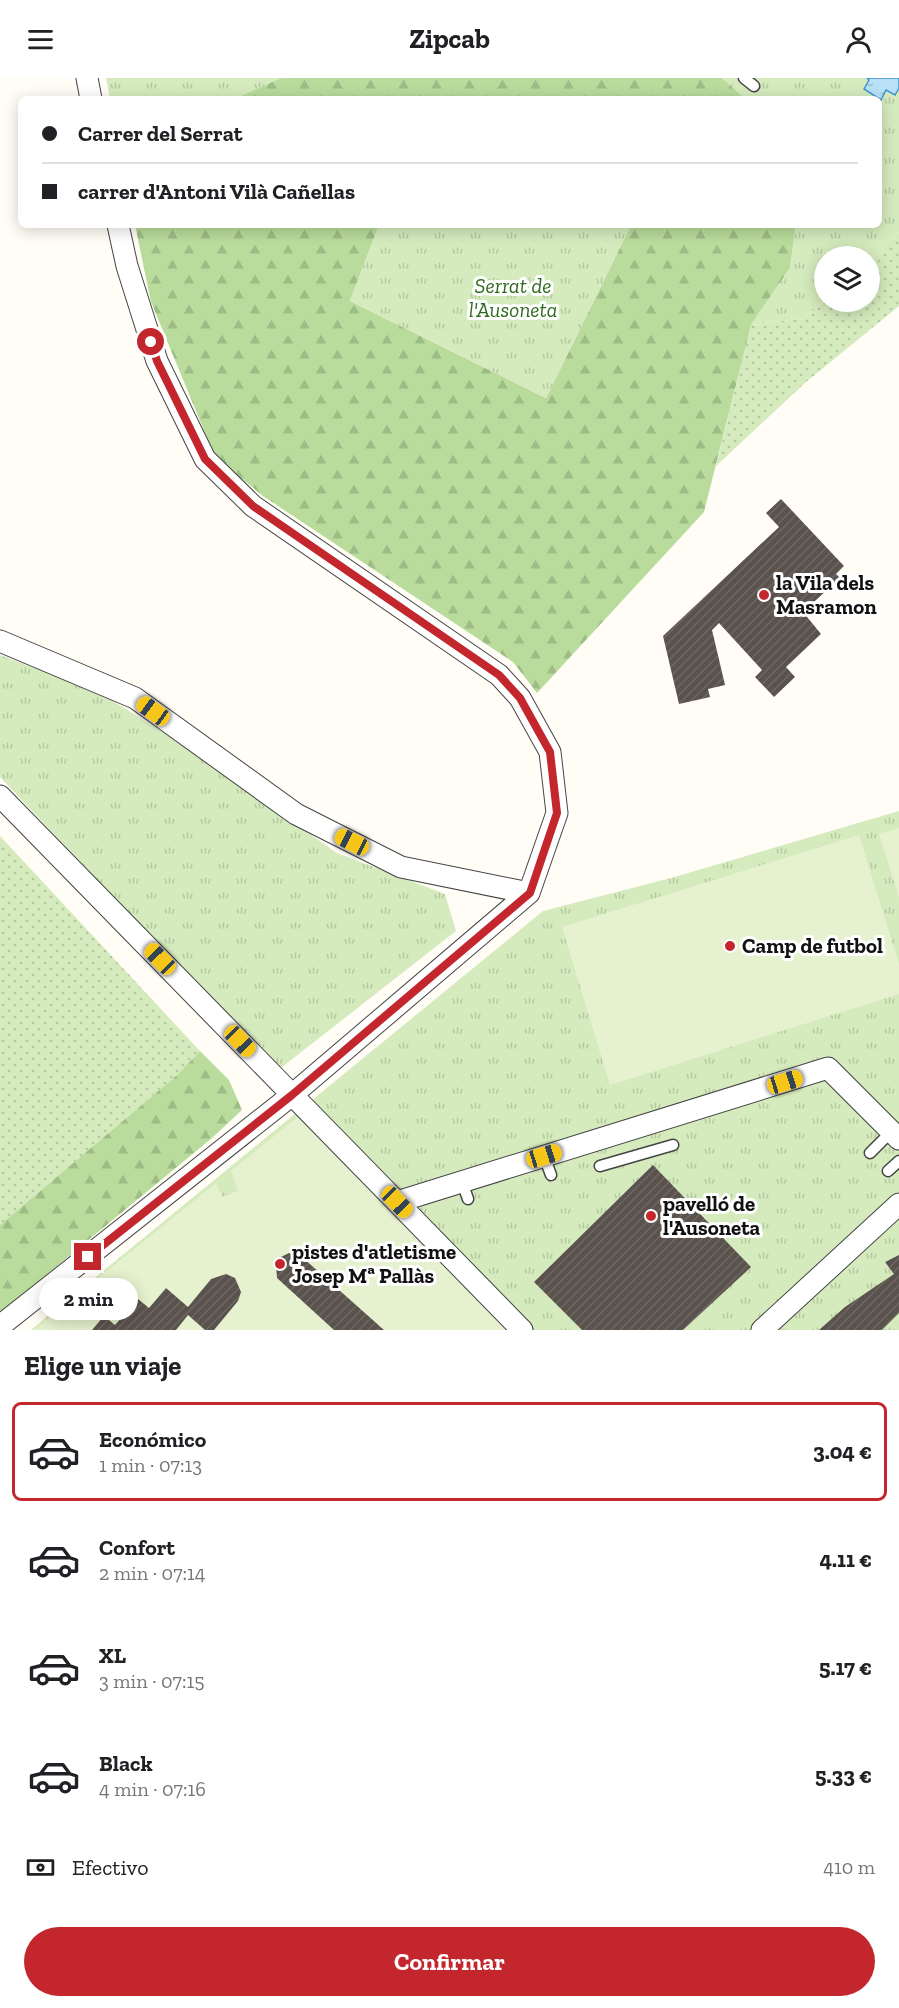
<!DOCTYPE html>
<html lang="es">
<head>
<meta charset="utf-8">
<style>
	body { margin:0; font-family:"Zilla Slab",serif; background:#f2f2f2; color:#202124; height:100vh; display:flex; flex-direction:column; font-size:22px; white-space:nowrap }
	* { box-sizing:border-box; margin:0 }
	p { font-size:20px; color:#757577 }
	.icon { flex:none; width:33px; height:33px; fill:none; stroke:currentColor; stroke-width:2; stroke-linecap:round; stroke-linejoin:round }
	.map { position:relative; height:1252px; overflow:hidden }
	.panel { display:flex; flex-direction:column; background:#fff; flex:1 }
	.panel>* { flex:none }
	.guide { position:absolute; left:18px; top:18px; width:864px; height:132px; border-radius:9px; box-shadow:0 3px 15px #0003; display:grid; align-content:center; height:132px; padding:0 24px; background:#fff }
	.tools { position:absolute; left:814px; top:168px; display:grid; gap:12px }
	.tools a { display:grid; place-items:center; width:66px; height:66px; border-radius:50%; background:#fff; box-shadow:0 3px 15px #0003; font-size:30px }
	.end { position:absolute; width:27px; height:27px; margin:-14px; border:8px solid #c4262e; background:#fff; box-shadow:0 0 0 3px #fff }
	.from { border-radius:50% }
	.bubble { position:absolute; height:42px; border-radius:21px; background:#fff; box-shadow:0 3px 15px #0003; font-size:20px; font-weight:700; line-height:42px; text-align:center }
	.car { position:absolute; width:18px; height:36px; margin:-18px -9px; border-radius:8px; box-shadow:0 0 4px 2px #0007; background:linear-gradient(#f5c518 24%,#345 0 40%,#f5c518 0 76%,#345 0 86%,#f5c518 0) }
	.guide b { display:flex; align-items:center; gap:21px; height:57px; font-size:22px }
	.guide b+b { border-top:2px solid #e0e0e0 }
	.guide i { width:15px; height:15px; background:#202124 }
	ul { padding:0; list-style:none }
	li { display:flex; align-items:center; gap:18px; height:99px; margin:0 12px 9px; padding:0 12px; border:3px solid transparent; border-radius:9px }
	li div { flex:1 }
	li b { display:block; font-size:22px }
	li em { font-style:normal; font-weight:700 }
	li.current { border-color:#c4262e }
	li>.icon { width:54px; height:54px; stroke-width:1.5 }
	h2 { padding:0 24px; font-size:27px; line-height:72px }
	.pay { display:flex; align-items:center; gap:15px; height:66px; padding:0 24px; font-size:22px }
	.pay p { margin-inline-start:auto }
	.primary-button { display:flex; gap:12px; margin-top:auto; padding:12px 24px }
	.primary-button a { flex:1; height:69px; border-radius:36px; background:#c4262e; color:#fff; font-size:24px; font-weight:700; line-height:69px; text-align:center }
	header { display:flex; justify-content:space-between; align-items:center; height:78px; padding:0 24px; background:#fff; font-size:27px; font-weight:700 }
	.map>svg:first-child { display:block }
	.grass { fill:url(#grass-dots) }
	.forest { fill:url(#forest-firs) }
	.park { fill:url(#park-tufts) }
	.pitch { fill:#e6f2cf }
	.water { fill:url(#water-ripples); stroke:#3f96cf; stroke-width:1.5 }
	.building { fill:url(#building-hatch) }
	.lines { fill:none; stroke-linecap:round; stroke-linejoin:round }
	.service-casing { stroke:#444; stroke-width:13 }
	.minor-casing { stroke:#444; stroke-width:23 }
	.service { stroke:#fff; stroke-width:10 }
	.minor { stroke:#fff; stroke-width:21 }
	.route { stroke:#c4262e; stroke-width:8 }
	.poi-dot { fill:#c4262e; stroke:#fff; stroke-width:2 }
	.labels { text-anchor:middle; stroke-width:6; stroke-linejoin:round; paint-order:stroke }
	.park-label { font-size:21px; font-style:italic; fill:#2f6b1f; stroke:#fff }
	.poi-label { font-size:21px; font-weight:bold; fill:#111; stroke:#fff; text-anchor:start }
</style>
</head>
<body>
<header><svg class="icon" aria-label="menu" viewBox="0 0 24 24"><path d="M4 6h16M4 12h16M4 18h16"/></svg>Zipcab<svg class="icon" aria-label="person" viewBox="0 0 24 24"><circle cx="12" cy="8" r="4"/><path d="M4 21q1-7 8-7t8 7"/></svg></header>
<div class="map">
<svg width="899" height="1252" viewBox="0 0 899 1252">
	<defs>
		<pattern id="grass-dots" width="8" height="8" patternUnits="userSpaceOnUse" patternTransform="scale(1.5)"><rect width="8" height="8" fill="#d5ebbd"/><path d="M2 2h.1M6 6h.1" fill="none" stroke="#b6c8a1" stroke-width="1.8" stroke-linecap="round"/></pattern>
		<pattern id="forest-firs" width="22" height="20" patternUnits="userSpaceOnUse" patternTransform="scale(1.5)"><rect width="22" height="20" fill="#b9dc9c"/><path d="M5 1l3.5 6h-7zM16 11l3.5 6h-7z" fill="#9ebc85"/></pattern>
		<pattern id="park-tufts" width="24" height="20" patternUnits="userSpaceOnUse" patternTransform="scale(1.5)"><rect width="24" height="20" fill="#d5ebbd"/><path d="M3 7l-1-3M5 7V3M7 7l1-3M15 17l-1-3M17 17v-4M19 17l1-3" fill="none" stroke="#b6c8a1"/></pattern>
		<pattern id="water-ripples" width="26" height="14" patternUnits="userSpaceOnUse" patternTransform="scale(1.5)"><rect width="26" height="14" fill="#b9e0f7"/><path d="M2 4q2-2 4 0t4 0M15 11q2-2 4 0t4 0" fill="none" stroke="#9ebfd3"/></pattern>
		<pattern id="building-hatch" width="6" height="6" patternUnits="userSpaceOnUse" patternTransform="scale(1.5)"><rect width="6" height="6" fill="#5a524d"/><path d="M-1 1l2-2M0 6l6-6M5 7l2-2" fill="none" stroke="#6d6662"/></pattern>
	</defs>
	<rect width="100%" height="100%" fill="#fffdf5"/>
	<path class="grass" d="M899,154V228L806,304L716,388L751,247L805,240L825,222L870,224V183Z
		M0,758L200,973L177,997L0,1147Z"/>
	<path class="forest" d="M281,0H722L746,21H233Z
		M135,147H379L350,223L546,320L631,147H796L790,190L751,247L704,434L537,615L513,584L263,418L215,379L151,224Z
		M200,973L229,1002L242,1032L212,1060L0,1235V1147L177,997Z"/>
	<path class="park" d="M106,0H281L233,21H110Z
		M722,0H899V154L870,183V178H825V222L805,240L751,247L790,190L796,147H879V21H746Z
		M379,147H631L546,320L350,223Z
		M0,577L102,616L191,672L337,775L445,816L456,853L277,993L0,699Z
		M899,733V1252H31L543,833L671,800Z"/>
	<path class="pitch" d="M899,750V819L879,756Z
		M859,757L899,886V916L610,1007L562,849Z
		M299,1038L508,1252H34L216,1105L222,1119L238,1113L231,1093Z"/>
	<path class="water" d="M867,0H899V10L895,17L886,12L881,22L864,11L869,2Z"/>
	<path class="building" d="M781,421L844,488L836,496L840,500L803,534L821,556L786,589L795,599L774,619L755,599L762,592L719,545L712,552L725,607L708,611L710,619L679,626L663,558L779,449L766,435Z
		M653,1087L751,1189L683,1252H582L534,1204Z
		M289,1175L302,1179L384,1252H334L277,1200L276,1187L281,1179Z
		M899,1177V1235L882,1252H819L845,1229L894,1196L885,1184Z
		M226,1196L235,1200L241,1214L238,1223L214,1252H205L188,1237L176,1252H92L104,1238L115,1247L138,1221L149,1230L166,1210L188,1229L211,1201Z"/>
	<g class="lines">
		<defs>
			<path id="service" d="M744,0L754,8
				M870,1075L891,1054
				M544,1078L551,1097
				M600,1088L673,1067
				M888,1093L899,1083
				M462,1104L468,1121"/>
			<path id="minor" d="M87,0L91,21
				M118,147L127,188L157,283L205,381L253,428L499,597L520,620L550,674L557,735L529,815
				M0,563L135,620L296,736L401,789L529,815
				M0,718L522,1252
				M397,1124L828,990L899,1061
				M0,1248L292,1017L529,815
				M762,1252L899,1126"/>
		</defs>
		<use href="#service" class="service-casing"/>
		<use href="#minor" class="minor-casing"/>
		<use href="#service" class="service"/>
		<use href="#minor" class="minor"/>
	</g>
	<g class="lines">
		<path class="route" d="M88,1179L292,1017L530,815L557,735L550,674L520,620L499,597L253,428L205,381L157,283L151,264"/>
	</g>
	<g class="poi-dot">
		<circle cx="764" cy="517" r="6"/>
		<circle cx="730" cy="868" r="6"/>
		<circle cx="651" cy="1138" r="6"/>
		<circle cx="280" cy="1186" r="6"/>
	</g>
	<g class="labels">
		<g class="park-label">
			<text x="513" y="215">Serrat de<tspan x="513" dy="24">l'Ausoneta</tspan></text>
		</g>
		<g class="poi-label">
			<text x="776" y="512">la Vila dels<tspan x="776" dy="24">Masramon</tspan></text>
			<text x="742" y="875">Camp de futbol</text>
			<text x="663" y="1133">pavelló de<tspan x="663" dy="24">l'Ausoneta</tspan></text>
			<text x="292" y="1181">pistes d'atletisme<tspan x="292" dy="24">Josep Mª Pallàs</tspan></text>
		</g>
	</g>
</svg>
<div class="tools">
<a><svg class="icon" aria-label="layers" viewBox="0 0 24 24"><path d="M12 4l9 5-9 5-9-5zM3 14l9 5 9-5"/></svg></a>
</div>
<i class="end from" style="left:151px;top:264px"></i>
<i class="end" style="left:88px;top:1179px"></i>
<div class="bubble" style="left:39px;top:1200px;width:99px">2 min</div>
<i class="car" style="left:153px;top:633px;rotate:306deg"></i>
<i class="car" style="left:352px;top:764px;rotate:297deg"></i>
<i class="car" style="left:160px;top:881px;rotate:316deg"></i>
<i class="car" style="left:240px;top:963px;rotate:136deg"></i>
<i class="car" style="left:785px;top:1004px;rotate:73deg"></i>
<i class="car" style="left:544px;top:1078px;rotate:73deg"></i>
<i class="car" style="left:397px;top:1124px;rotate:136deg"></i>
<div class="guide">
<b><i class="from"></i>Carrer del Serrat</b>
<b><i></i>carrer d'Antoni Vilà Cañellas</b>
</div>
</div>
<section class="panel">
<h2>Elige un viaje</h2>
<ul>
<li class="current"><svg class="icon" aria-label="car" viewBox="0 0 24 24"><path d="M5 17H2v-5l4-1 3-4h7l3 4 3 1v5h-3M9 17h6M6 11h13"/><circle cx="7" cy="17" r="2"/><circle cx="17" cy="17" r="2"/></svg><div><b>Económico</b><p>1 min · 07:13</p></div><em>3.04 €</em></li>
<li><svg class="icon" aria-label="car" viewBox="0 0 24 24"><path d="M5 17H2v-5l4-1 3-4h7l3 4 3 1v5h-3M9 17h6M6 11h13"/><circle cx="7" cy="17" r="2"/><circle cx="17" cy="17" r="2"/></svg><div><b>Confort</b><p>2 min · 07:14</p></div><em>4.11 €</em></li>
<li><svg class="icon" aria-label="car" viewBox="0 0 24 24"><path d="M5 17H2v-5l4-1 3-4h7l3 4 3 1v5h-3M9 17h6M6 11h13"/><circle cx="7" cy="17" r="2"/><circle cx="17" cy="17" r="2"/></svg><div><b>XL</b><p>3 min · 07:15</p></div><em>5.17 €</em></li>
<li><svg class="icon" aria-label="car" viewBox="0 0 24 24"><path d="M5 17H2v-5l4-1 3-4h7l3 4 3 1v5h-3M9 17h6M6 11h13"/><circle cx="7" cy="17" r="2"/><circle cx="17" cy="17" r="2"/></svg><div><b>Black</b><p>4 min · 07:16</p></div><em>5.33 €</em></li>
</ul>
<div class="pay"><svg class="icon" aria-label="cash" viewBox="0 0 24 24"><path d="M3 7h18v10H3z"/><circle cx="12" cy="12" r="2"/></svg>Efectivo<p>410 m</p></div>
<div class="primary-button"><a>Confirmar</a></div>
</section>
</body>
</html>
